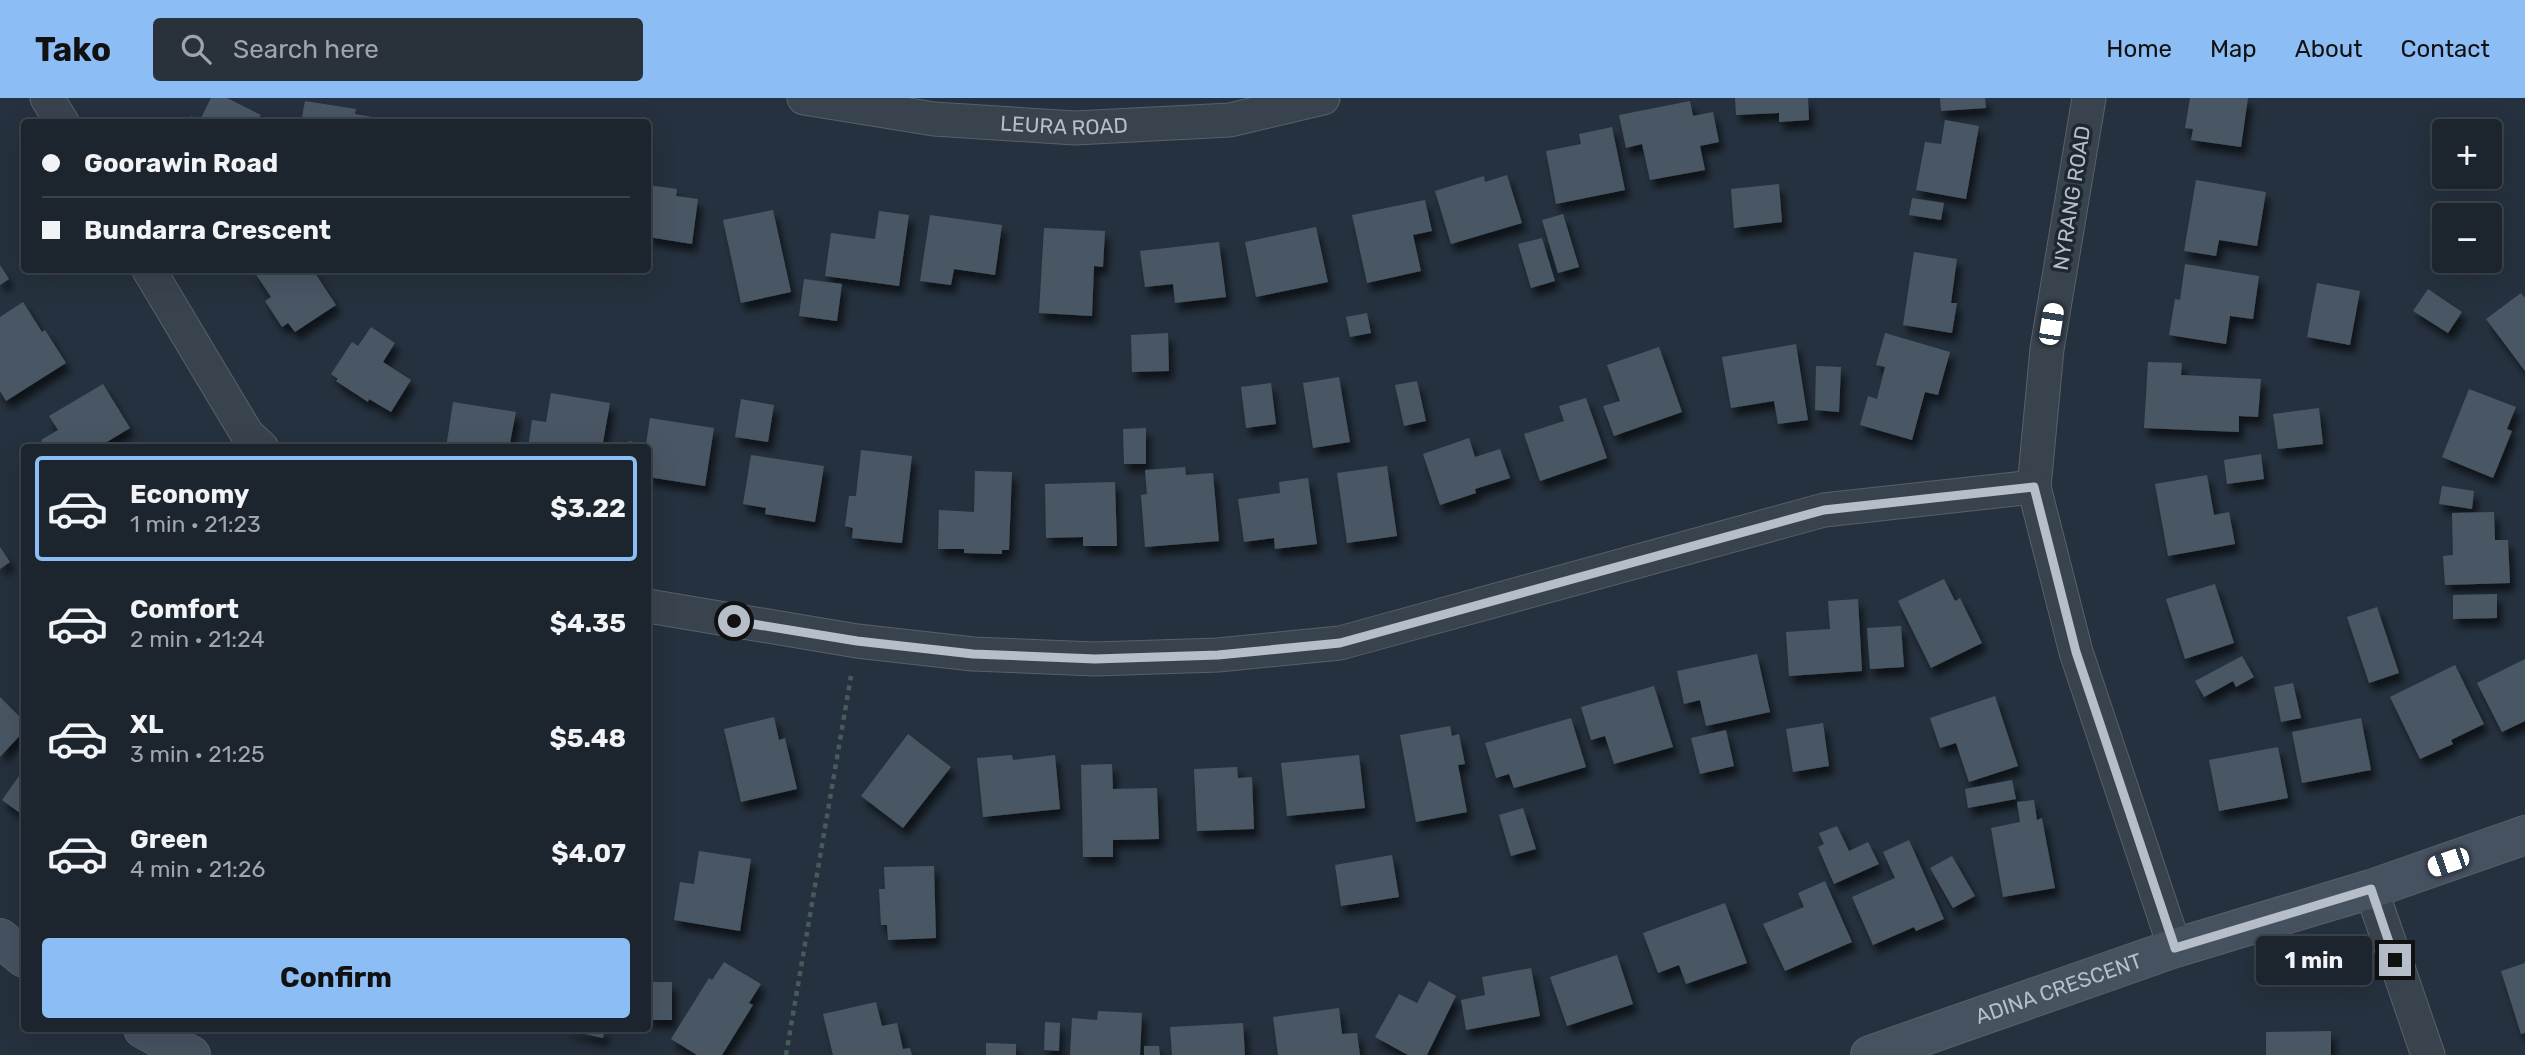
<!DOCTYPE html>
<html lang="en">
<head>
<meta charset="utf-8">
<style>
	body { margin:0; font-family:Rubik,sans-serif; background:#29313a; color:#f1f3f6; height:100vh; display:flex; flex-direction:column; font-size:26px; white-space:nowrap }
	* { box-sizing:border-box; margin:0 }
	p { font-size:23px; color:#a0a5aa }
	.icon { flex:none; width:38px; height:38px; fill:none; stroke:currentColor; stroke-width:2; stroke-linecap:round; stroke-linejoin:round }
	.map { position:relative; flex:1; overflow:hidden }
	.panel { position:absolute; left:21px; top:346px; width:630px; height:588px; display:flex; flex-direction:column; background:#1c252e; border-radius:7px; box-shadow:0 7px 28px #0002,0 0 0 2px #3a424a }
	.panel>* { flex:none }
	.top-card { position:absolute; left:21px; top:21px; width:630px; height:154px; border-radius:7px; box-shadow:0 7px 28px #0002,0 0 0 2px #3a424a; display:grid; align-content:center; height:154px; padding:0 21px; background:#1c252e }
	.fabs { position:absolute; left:2432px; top:21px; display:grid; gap:14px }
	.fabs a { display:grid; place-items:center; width:70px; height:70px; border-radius:7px; background:#1c252e; box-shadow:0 7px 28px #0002,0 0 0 2px #3a424a; font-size:35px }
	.end { position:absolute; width:32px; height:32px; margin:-16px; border:9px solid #b5bec9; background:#111; box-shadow:0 0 0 4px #111 }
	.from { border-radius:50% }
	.bubble { position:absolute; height:49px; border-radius:7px; background:#1c252e; box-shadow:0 7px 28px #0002,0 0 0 2px #3a424a; font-size:23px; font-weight:700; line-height:49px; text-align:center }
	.car { position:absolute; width:21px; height:42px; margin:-21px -10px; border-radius:9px; box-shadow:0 0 5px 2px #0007; background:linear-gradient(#fff 24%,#345 0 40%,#fff 0 76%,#345 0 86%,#fff 0) }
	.top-card b { display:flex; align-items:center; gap:24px; height:66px; font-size:26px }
	.top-card b+b { border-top:2px solid #3a424a }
	.top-card i { width:18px; height:18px; background:#f1f3f6 }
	ul { padding:12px 0 0; list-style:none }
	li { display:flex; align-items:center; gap:21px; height:105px; margin:0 14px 10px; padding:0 7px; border:4px solid transparent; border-radius:7px }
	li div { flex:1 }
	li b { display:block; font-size:26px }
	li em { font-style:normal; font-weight:700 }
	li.selected { border-color:#8dbdf5 }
	li>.icon { width:63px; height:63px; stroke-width:1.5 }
	.action { display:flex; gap:14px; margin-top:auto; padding:14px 21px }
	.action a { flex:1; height:80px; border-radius:7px; background:#8dbdf5; color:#111; font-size:28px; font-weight:700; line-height:80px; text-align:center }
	header { display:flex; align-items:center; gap:42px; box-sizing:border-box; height:98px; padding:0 35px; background:#8dbdf5; color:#111 }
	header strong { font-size:33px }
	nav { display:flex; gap:38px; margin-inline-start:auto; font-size:24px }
	.search { width:490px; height:63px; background:#29313a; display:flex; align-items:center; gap:18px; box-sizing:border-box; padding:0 24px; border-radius:7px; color:#a0a5aa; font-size:26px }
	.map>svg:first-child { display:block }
	.building { fill:#495764; filter:url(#shadow) }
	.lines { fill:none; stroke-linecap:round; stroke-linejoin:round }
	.street-casing { stroke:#57616c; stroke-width:35 }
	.secondary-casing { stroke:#57616c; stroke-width:40 }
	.path { stroke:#455b5c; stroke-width:4.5; stroke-dasharray:5 5; stroke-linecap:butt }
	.street { stroke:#39434e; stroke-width:33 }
	.secondary { stroke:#475261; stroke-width:38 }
	.route { stroke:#b5bec9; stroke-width:9 }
	.labels { text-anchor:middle; stroke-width:7; stroke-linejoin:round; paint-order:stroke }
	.street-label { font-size:21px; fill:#b5bec9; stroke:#1e2833 }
</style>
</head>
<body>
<header>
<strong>Tako</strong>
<div class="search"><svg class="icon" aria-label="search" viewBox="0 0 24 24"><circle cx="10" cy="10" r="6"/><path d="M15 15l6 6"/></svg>Search here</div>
<nav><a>Home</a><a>Map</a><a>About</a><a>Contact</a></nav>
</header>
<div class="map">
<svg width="2525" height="957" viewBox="0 0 2525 957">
	<defs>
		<filter id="shadow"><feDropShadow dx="4.5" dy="8" stdDeviation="3.5" flood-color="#0009"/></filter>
	</defs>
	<rect width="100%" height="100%" fill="#25313e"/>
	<path class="building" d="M211,0H227L261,17L257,24H188L191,18L200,22Z
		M1735,0H1808L1809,22L1779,24V15L1736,17Z
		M1940,0H1985L1986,10L1941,13Z
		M2190,0H2248L2241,49L2191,42L2193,31L2185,30Z
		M305,3L356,11L355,16L378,20L377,24H301Z
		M1690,3L1693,18L1713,14L1719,44L1700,48L1705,72L1650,82L1642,46L1626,50L1619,17Z
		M1945,22L1979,28L1966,101L1916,92L1925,44L1941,46Z
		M1612,29L1625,92L1556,106L1546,53L1581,46L1579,36Z
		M1507,77L1522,125L1451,146L1435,93L1484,78L1485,84Z
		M2196,82L2266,94L2257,148L2219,142L2216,158L2184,153Z
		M1779,86L1782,124L1734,130L1731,91Z
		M648,87L677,91L676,98L698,101L692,146L648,139Z
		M1912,100L1944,105L1941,122L1909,117Z
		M1425,102L1432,133L1413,137L1421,173L1367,185L1352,117Z
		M773,112L791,194L741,205L723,122Z
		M879,113L909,117L899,188L825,178L831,135L875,141Z
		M1563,116L1579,169L1558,175L1542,122Z
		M930,117L1002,127L995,177L954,171L951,187L920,183Z
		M1316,129L1328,184L1256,199L1245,144Z
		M1044,130L1105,133L1103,169L1094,168L1092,218L1039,215Z
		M1542,140L1555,183L1531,190L1518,146Z
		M1219,144L1226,199L1175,205L1173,186L1145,189L1140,153Z
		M1914,154L1957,161L1951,205H1957L1952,235L1903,227Z
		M2185,166L2259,178L2253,221L2230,218L2226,246L2169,237L2175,201L2180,202Z
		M0,167L9,181L0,187Z
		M253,172H313L336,207L295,234L288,225L282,229L265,203L271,199Z
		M804,181L842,186L837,223L799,218Z
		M2317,185L2360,193L2350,247L2307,239Z
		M2428,191L2462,214L2448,235L2413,213Z
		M2521,195L2525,200V273L2486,221Z
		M23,204L42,234L45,232L66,265L6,303L0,293V219Z
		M1367,215L1371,235L1350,239L1346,219Z
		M371,229L395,245L383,264L411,282L391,314L369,301L368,304L336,283L338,281L331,276L352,244L358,248Z
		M1168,235L1169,273L1132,274L1131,237Z
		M1885,235L1950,254L1938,297L1925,294L1912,342L1860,327L1868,298L1877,301L1885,269L1876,267Z
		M1796,246L1808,322L1778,326L1774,303L1731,310L1722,259Z
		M1659,249L1682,314L1614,338L1603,308L1620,303L1607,267Z
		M2148,264L2182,265L2181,277L2261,281L2258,319L2239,318V334L2144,330Z
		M1816,268L1841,269L1839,314L1815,312Z
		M1339,279L1350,344L1313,350L1303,285Z
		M1417,283L1426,323L1404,328L1395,287Z
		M1271,285L1276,326L1246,330L1241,289Z
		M103,286L130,330L97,350H46L41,342L58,332L49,318Z
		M2469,291L2516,309L2507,331L2512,333L2493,380L2442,359Z
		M551,295L610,305L602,350H528L532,322L546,324Z
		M1586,300L1607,360L1540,383L1524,336L1564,323L1559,308Z
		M741,301L774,307L768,344L735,339Z
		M453,304L516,314L509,350H446Z
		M2319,310L2323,346L2278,351L2273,316Z
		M650,320L714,330L705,388L648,379V350H627L629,343L646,346Z
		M1146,330V366H1124L1123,331Z
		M1469,340L1475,359L1500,351L1510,380L1475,391L1476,395L1440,407L1423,356Z
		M861,352L912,358L902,445L852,440L853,430L845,428L849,398H856Z
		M2261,356L2264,381L2227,386L2224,362Z
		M751,357L824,368L815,424L765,416L766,410L743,406Z
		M1387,368L1397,438L1347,445L1337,375Z
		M1185,369L1186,377L1213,375L1219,443L1145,449L1141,397L1147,396L1145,372Z
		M975,373L1012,374L1009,452H1002V456L964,455V451H938L939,412L974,414Z
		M2207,377L2214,417L2229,414L2235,446L2168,458L2155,386Z
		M1308,380L1317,446L1275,451L1274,440L1244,444L1238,401L1280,395L1279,384Z
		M1115,384L1117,448H1083V439L1046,440L1045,386Z
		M2442,388L2474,393L2472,411L2439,406Z
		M2494,414L2495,442H2508L2510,485L2445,487L2443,458L2453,457L2452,415Z
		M0,449L10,464L0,471Z
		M1944,481L1955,503L1960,500L1982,545L1931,570L1898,503Z
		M2215,486L2234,545L2185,561L2166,501Z
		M2497,496V520L2453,521V497Z
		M1858,501L1862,573L1789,578L1786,534L1830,531L1828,503Z
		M2377,509L2399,575L2369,585L2347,519Z
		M1901,528L1904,569L1870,571L1867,530Z
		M1757,556L1770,614L1706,628L1700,602L1684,606L1677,573Z
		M2242,558L2254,579L2236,589L2233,583L2204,599L2195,583Z
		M2525,561V623L2502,634L2477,585Z
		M2455,567L2484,626L2451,642L2453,646L2420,661L2390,599Z
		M2293,585L2301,620L2281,624L2274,589Z
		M1654,588L1673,649L1614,666L1605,638L1591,642L1581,609Z
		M1995,598L2018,668L1969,684L1956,645L1940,650L1930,620Z
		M0,599L24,623V633L0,659Z
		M774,619L779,642L785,640L797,691L741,704L724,631Z
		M1571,620L1586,669L1514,690L1509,676L1496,680L1485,645Z
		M2361,620L2371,672L2302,685L2292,634Z
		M1823,625L1829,668L1793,674L1786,631Z
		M1450,628L1452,638L1459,636L1465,666L1458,667L1467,714L1416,724L1400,637Z
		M1726,632L1734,668L1700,676L1691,640Z
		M908,636L951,669L903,730L861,698Z
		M2278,649L2288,700L2219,713L2209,662Z
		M1012,657L1013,662L1055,657L1060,711L983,719L977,660Z
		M1359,657L1365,710L1287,718L1281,665Z
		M1112,666L1113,691L1157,690L1159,741L1113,742V759H1083L1081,667Z
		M1237,669L1238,680L1252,679L1254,731L1197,733L1194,671Z
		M24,671V718L2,702Z
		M2012,682L2016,701L1968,710L1965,691Z
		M2034,702L2037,722L2042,720L2055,790L2003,799L1991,730L2020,724L2017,704Z
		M1523,710L1536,751L1511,758L1499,717Z
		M1837,728L1849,753L1868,744L1879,766L1834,786L1818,749L1824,746L1819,735Z
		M1909,742L1944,821L1916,833L1914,829L1873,847L1852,799L1895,780L1883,754Z
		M699,753L751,761L740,833L674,822L680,784L694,786Z
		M1392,757L1399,799L1341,808L1335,767Z
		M1952,758L1975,798L1953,810L1930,770Z
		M934,768L936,840L888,842L887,827H881L879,791H885L884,769Z
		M1825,783L1852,844L1785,873L1763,826L1804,809L1798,795Z
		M1725,805L1747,865L1686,886L1679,867L1658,875L1643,835Z
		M1617,857L1633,906L1567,928L1550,879Z
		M724,864L761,886L749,905L753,907L722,957H697L671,941L709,880L712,882Z
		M2525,865V935L2521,936L2501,873Z
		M1531,870L1540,918L1466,932L1461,902L1485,897L1482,879Z
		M1429,883L1456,898L1427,957H1408L1375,939L1399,896L1417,905Z
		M648,884H672V922H648Z
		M876,904L882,928L897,925L903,951L910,950L912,957H833L823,916Z
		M1339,910L1342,936L1357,935L1360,957H1278L1273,919Z
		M1098,913L1142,915L1140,957H1070L1072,920L1097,922Z
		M1045,924L1060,925L1059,953L1044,952Z
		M1243,925L1245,957H1172L1170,929Z
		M563,931H605L603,940Z
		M2331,933V957H2266V934Z
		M986,945L1016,946V957H986Z
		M1144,948H1159L1160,957H1144Z"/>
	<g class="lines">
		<defs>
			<g id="street">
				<path d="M47,0L62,24"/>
				<path id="s1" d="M804,0L934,21L1075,30L1230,22L1323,0"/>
				<path d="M2089,0L2047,251L2034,389L2076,554L2175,850"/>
				<path d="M149,172L247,336L262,350"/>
				<path d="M648,508L857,543L973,556L1095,561L1218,557L1340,545L1824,412L2034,389"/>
				<path d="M2371,791L2428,957"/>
			</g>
			<g id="secondary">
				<path d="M0,840L24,860"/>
				<path d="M143,931L191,957"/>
				<path id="s2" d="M1870,957L2175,850L2371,791L2525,737"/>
			</g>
		</defs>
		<use href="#street" class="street-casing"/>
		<use href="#secondary" class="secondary-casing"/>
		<path class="path" d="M786,957L851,578"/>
		<use href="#street" class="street"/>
		<use href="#secondary" class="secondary"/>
	</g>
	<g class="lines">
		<path class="route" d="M734,523L857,543L973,556L1095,561L1218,557L1340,545L1824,412L2034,389L2076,554L2175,850L2371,791L2395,862"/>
	</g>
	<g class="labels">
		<g class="street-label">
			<text dy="7" stroke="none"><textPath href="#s1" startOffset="262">LEURA ROAD</textPath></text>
			<text transform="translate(2072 100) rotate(-81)" y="7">NYRANG ROAD</text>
			<text dy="7" stroke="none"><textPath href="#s2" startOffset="200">ADINA CRESCENT</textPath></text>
		</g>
	</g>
</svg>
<div class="fabs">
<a>+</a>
<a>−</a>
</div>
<i class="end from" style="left:734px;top:523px"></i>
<i class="end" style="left:2395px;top:862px"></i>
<div class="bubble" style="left:2256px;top:838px;width:116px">1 min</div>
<i class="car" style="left:2051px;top:226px;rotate:9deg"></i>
<i class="car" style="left:2448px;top:764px;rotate:251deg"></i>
<div class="top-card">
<b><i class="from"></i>Goorawin Road</b>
<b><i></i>Bundarra Crescent</b>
</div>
<section class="panel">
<ul>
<li class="selected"><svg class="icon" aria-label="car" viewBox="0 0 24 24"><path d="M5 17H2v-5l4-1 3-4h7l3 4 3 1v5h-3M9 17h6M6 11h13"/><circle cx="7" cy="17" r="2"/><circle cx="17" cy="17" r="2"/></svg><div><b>Economy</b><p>1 min · 21:23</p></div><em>$3.22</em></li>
<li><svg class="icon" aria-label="car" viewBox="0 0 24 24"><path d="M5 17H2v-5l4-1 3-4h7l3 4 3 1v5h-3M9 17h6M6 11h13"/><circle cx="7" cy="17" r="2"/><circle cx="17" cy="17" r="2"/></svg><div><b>Comfort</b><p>2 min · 21:24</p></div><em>$4.35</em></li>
<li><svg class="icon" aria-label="car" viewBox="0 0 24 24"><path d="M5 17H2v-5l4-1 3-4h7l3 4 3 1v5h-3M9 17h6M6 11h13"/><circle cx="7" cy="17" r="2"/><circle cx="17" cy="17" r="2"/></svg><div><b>XL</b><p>3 min · 21:25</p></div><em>$5.48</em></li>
<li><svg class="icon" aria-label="car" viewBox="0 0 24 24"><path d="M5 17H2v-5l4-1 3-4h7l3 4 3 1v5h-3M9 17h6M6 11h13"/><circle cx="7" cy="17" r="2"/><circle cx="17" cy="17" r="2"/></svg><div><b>Green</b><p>4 min · 21:26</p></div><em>$4.07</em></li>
</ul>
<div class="action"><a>Confirm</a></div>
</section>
</div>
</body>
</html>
